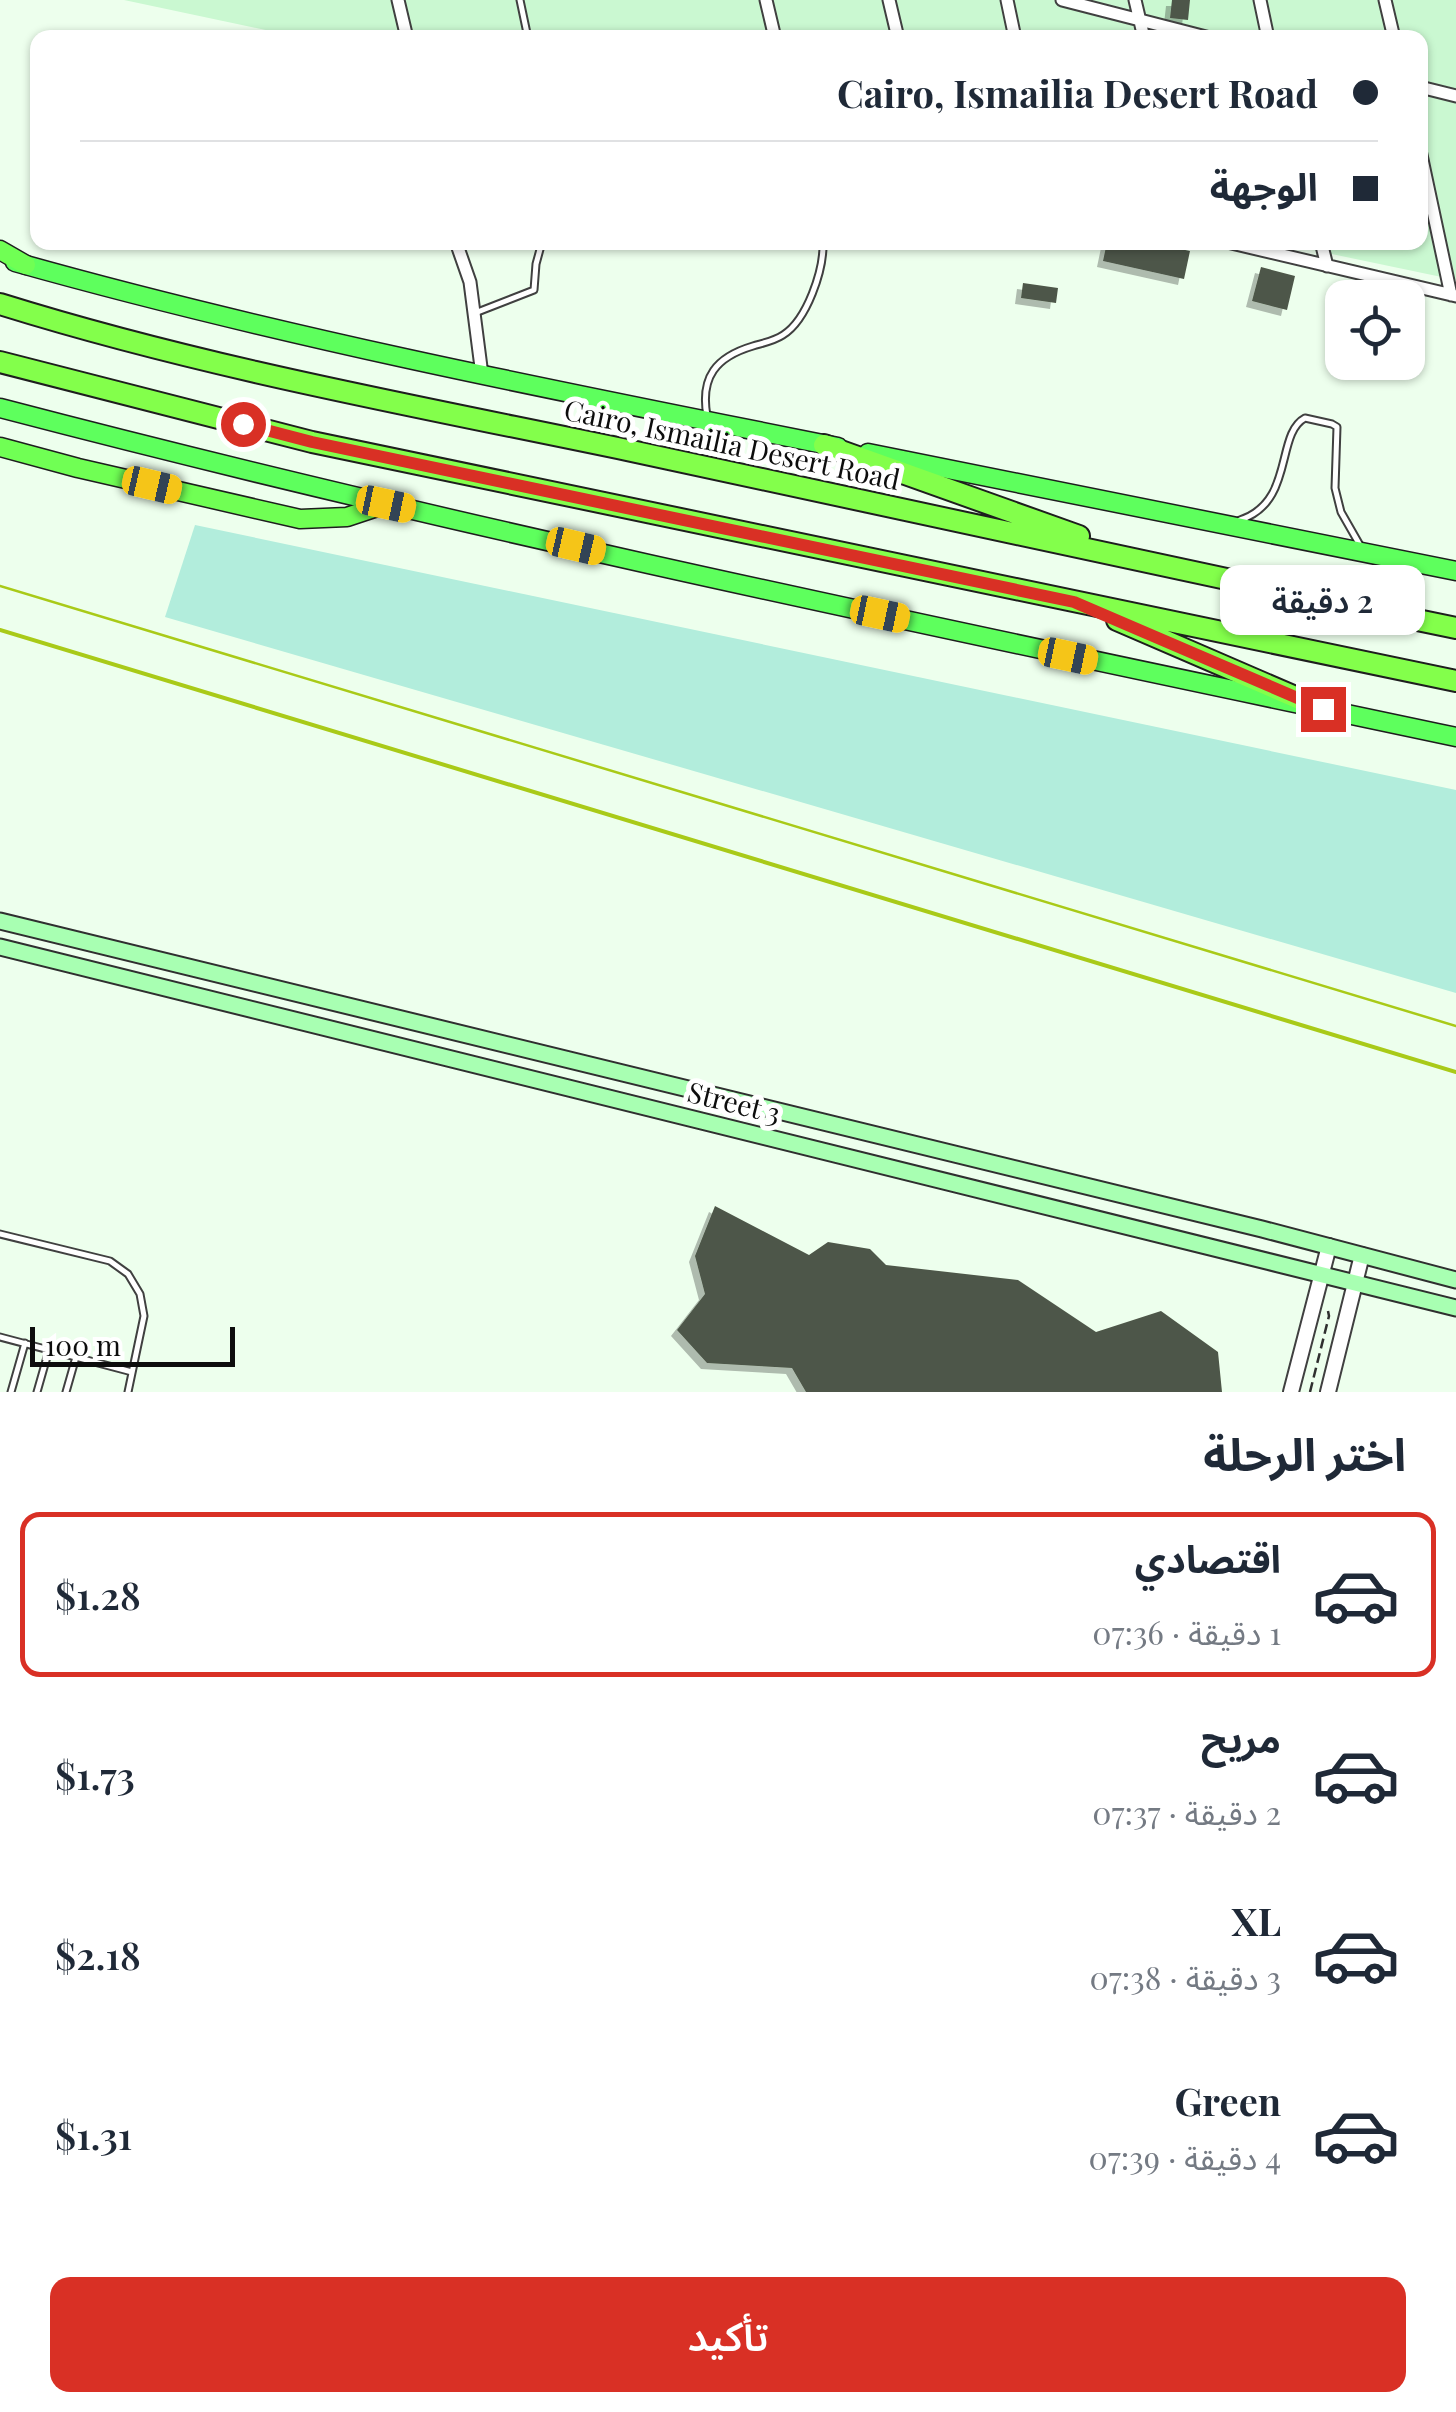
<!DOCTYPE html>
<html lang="ar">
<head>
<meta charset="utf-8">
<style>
	body { margin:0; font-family:"Playfair Display","Noto Sans Arabic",serif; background:#f2f2f3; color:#1f2937; direction:rtl; height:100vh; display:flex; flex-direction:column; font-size:38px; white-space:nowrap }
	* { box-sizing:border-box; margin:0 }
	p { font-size:32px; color:#747a83 }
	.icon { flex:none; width:55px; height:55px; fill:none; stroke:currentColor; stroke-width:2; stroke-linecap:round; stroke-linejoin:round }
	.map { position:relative; height:1392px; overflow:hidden; direction:ltr }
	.side { display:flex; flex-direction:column; background:#fff; flex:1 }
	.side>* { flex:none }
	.banner { position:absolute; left:30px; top:30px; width:1398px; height:220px; border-radius:20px; box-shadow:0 2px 8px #0004; direction:rtl; display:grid; align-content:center; height:220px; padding:0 50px; background:#fff }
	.controls { position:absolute; left:1325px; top:280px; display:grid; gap:20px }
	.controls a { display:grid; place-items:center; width:100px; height:100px; border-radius:20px; background:#fff; box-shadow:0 2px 8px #0004; font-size:50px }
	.scale { position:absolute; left:30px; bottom:25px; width:205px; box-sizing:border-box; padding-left:10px; border:5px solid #0d0d0d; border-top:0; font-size:28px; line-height:35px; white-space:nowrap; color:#0d0d0d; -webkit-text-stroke:8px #fff; paint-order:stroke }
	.end { position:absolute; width:45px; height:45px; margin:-22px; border:12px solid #d93025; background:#fff; box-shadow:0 0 0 5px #fff }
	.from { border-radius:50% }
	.bubble { position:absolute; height:70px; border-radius:20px; background:#fff; box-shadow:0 2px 8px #0004; font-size:32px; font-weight:600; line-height:70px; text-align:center; direction:rtl }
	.car { position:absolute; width:30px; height:60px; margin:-30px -15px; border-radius:12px; box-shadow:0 0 8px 2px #0007; background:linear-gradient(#f5c518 24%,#345 0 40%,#f5c518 0 76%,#345 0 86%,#f5c518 0) }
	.banner b { display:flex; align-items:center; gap:35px; height:95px; font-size:38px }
	.banner b+b { border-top:2px solid #e0e1e3 }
	.banner i { width:25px; height:25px; background:#1f2937 }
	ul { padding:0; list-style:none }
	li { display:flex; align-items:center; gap:30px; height:165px; margin:0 20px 15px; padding:0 30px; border:5px solid transparent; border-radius:20px }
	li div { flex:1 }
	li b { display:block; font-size:38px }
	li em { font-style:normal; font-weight:600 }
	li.on { border-color:#d93025 }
	li>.icon { width:90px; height:90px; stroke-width:1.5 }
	h2 { padding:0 50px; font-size:45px; line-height:120px }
	.cta { display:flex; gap:20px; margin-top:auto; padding:20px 50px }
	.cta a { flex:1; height:115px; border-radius:20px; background:#d93025; color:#fff; font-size:40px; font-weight:600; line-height:115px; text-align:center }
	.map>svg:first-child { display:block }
	.farmland { fill:#caf8d1 }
	.green { fill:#b2eddc }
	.building { fill:#4e5748; filter:url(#shadow) }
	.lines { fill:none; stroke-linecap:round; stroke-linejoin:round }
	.service-casing { stroke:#404040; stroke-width:9 }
	.minor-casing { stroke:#404040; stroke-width:15 }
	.tertiary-casing { stroke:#404040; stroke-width:18 }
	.secondary-casing { stroke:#2f2f2f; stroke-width:19 }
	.primary-casing { stroke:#1e1e1e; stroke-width:21 }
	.trunk-casing { stroke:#1e1e1e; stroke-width:21 }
	.motorway-casing { stroke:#1e1e1e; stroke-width:24 }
	.path { stroke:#2f2f2f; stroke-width:2.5; stroke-dasharray:10 5; stroke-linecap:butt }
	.service { stroke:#fff; stroke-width:5 }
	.minor { stroke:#fff; stroke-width:11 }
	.tertiary { stroke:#fff; stroke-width:14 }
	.secondary { stroke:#a8ffb2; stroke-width:15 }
	.primary { stroke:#5eff5d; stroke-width:18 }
	.trunk { stroke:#70ff54; stroke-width:18 }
	.motorway { stroke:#83ff4b; stroke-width:20 }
	.tram { stroke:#a9ca18; stroke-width:2.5 }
	.rail { stroke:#a9ca18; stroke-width:4 }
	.route { stroke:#d93025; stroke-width:12 }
	.labels { text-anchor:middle; stroke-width:10; stroke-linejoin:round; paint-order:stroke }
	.street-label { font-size:28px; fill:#0d0d0d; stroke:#fff }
</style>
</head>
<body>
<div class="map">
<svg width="1456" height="1392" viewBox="0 0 1456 1392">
	<defs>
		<filter id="shadow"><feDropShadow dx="-6" dy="6" stdDeviation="0" flood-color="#0004"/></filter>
	</defs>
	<rect width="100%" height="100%" fill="#edffed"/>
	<path class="farmland" d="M124,0H1456V280L1279,243L1420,242V38H303Z"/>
	<path class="green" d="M195,525L1456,790V993L165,617Z"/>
	<path class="building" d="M1172,0H1190L1188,20L1170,18Z
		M1107,242H1148L1190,251L1184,279L1103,261Z
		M1261,267L1295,276L1287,310L1252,301Z
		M1023,283L1058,288L1056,303L1021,298Z
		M715,1206L809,1255L828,1242L870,1249L886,1265L1018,1280L1096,1332L1161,1311L1218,1352L1222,1392H806L792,1368L707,1363L677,1330L705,1294L695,1256Z"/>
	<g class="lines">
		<defs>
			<path id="service" d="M520,0L528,38
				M475,313L534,290L536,264L542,242
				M707,416C700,377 716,357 753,346C763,343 774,341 783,335C807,320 824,270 823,242
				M1240,520C1295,502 1275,434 1305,418L1332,424L1337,427L1335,488L1341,512L1361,547
				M0,1234L110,1261L128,1274L140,1294L144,1316L128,1392
				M0,1337L132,1372
				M11,1392L25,1343
				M37,1392L49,1350
				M66,1392L76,1357"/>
			<path id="minor" d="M398,0L407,38
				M766,0L775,38
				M889,0L898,38
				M1007,0L1015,38
				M1062,0L1210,38
				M1135,0L1144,38
				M1260,0L1268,38
				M1385,0L1394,38
				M1420,87L1456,96
				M1420,150L1451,295
				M456,242L470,282L482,375
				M1227,242L1456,296
				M1321,242L1327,266"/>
			<path id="tertiary" d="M1291,1392L1329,1246
				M1328,1392L1362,1255"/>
			<path id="secondary" d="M0,921L1262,1229L1456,1280
				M0,947L1456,1308"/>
			<path id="primary" d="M15,262C285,338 562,392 838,447
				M0,408C481,534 969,634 1456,737
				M868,453L1456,571"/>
			<path id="trunk" d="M0,250L26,265
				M0,447L78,468L300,519L347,517L386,504"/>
			<path id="motorway" d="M0,304C205,368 416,406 627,450C903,509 1179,571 1456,628
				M0,362L312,442L1456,681
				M824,445L1079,536
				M1117,620L1323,709"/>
		</defs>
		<use href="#service" class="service-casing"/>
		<use href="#minor" class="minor-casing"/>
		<use href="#tertiary" class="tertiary-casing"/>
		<use href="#secondary" class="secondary-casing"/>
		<use href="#primary" class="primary-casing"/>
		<use href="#trunk" class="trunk-casing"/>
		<use href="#motorway" class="motorway-casing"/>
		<path class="path" d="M1310,1392L1329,1316L1328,1311"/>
		<use href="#service" class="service"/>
		<use href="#minor" class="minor"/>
		<use href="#tertiary" class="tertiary"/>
		<use href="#secondary" class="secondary"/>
		<use href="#primary" class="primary"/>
		<use href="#trunk" class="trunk"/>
		<use href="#motorway" class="motorway"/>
		<path class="tram" d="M0,586L1456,1026"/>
		<path class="rail" d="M0,630L1456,1072"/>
	</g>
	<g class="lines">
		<path class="route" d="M243,424L312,442L1074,602L1323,709"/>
	</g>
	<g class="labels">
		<g class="street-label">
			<text transform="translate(732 445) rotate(12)" y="10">Cairo, Ismailia Desert Road</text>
			<text transform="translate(734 1103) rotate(14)" y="10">Street 3</text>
		</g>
	</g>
</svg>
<div class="controls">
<a><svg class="icon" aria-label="locate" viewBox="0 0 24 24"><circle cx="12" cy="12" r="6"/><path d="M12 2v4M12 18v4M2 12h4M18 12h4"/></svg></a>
</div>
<div class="scale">100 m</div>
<i class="end from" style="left:243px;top:424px"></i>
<i class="end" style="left:1323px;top:709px"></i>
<div class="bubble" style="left:1220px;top:565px;width:205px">2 دقيقة</div>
<i class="car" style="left:152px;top:485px;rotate:103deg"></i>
<i class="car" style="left:386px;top:504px;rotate:102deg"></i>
<i class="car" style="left:576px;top:546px;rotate:103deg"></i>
<i class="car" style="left:880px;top:614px;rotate:102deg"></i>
<i class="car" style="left:1068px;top:656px;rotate:102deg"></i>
<div class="banner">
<b><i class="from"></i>Cairo, Ismailia Desert Road</b>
<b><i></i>الوجهة</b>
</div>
</div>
<section class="side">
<h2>اختر الرحلة</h2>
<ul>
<li class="on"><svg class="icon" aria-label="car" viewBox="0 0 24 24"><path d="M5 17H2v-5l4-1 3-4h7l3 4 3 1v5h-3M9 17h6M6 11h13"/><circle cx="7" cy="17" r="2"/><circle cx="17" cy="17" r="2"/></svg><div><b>اقتصادي</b><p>1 دقيقة · 07:36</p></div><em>$1.28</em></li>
<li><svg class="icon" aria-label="car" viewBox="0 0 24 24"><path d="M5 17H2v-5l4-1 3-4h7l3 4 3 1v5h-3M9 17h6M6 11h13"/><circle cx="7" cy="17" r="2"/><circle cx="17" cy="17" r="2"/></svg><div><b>مريح</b><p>2 دقيقة · 07:37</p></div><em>$1.73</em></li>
<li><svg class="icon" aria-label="car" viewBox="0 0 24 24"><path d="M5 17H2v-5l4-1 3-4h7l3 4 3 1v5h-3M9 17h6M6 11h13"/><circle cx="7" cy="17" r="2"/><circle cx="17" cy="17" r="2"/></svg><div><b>XL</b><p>3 دقيقة · 07:38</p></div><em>$2.18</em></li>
<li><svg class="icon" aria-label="car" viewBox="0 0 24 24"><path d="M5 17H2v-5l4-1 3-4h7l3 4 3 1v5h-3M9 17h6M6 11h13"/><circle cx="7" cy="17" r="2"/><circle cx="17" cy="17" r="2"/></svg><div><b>Green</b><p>4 دقيقة · 07:39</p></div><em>$1.31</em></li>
</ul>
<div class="cta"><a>تأكيد</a></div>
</section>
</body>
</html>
